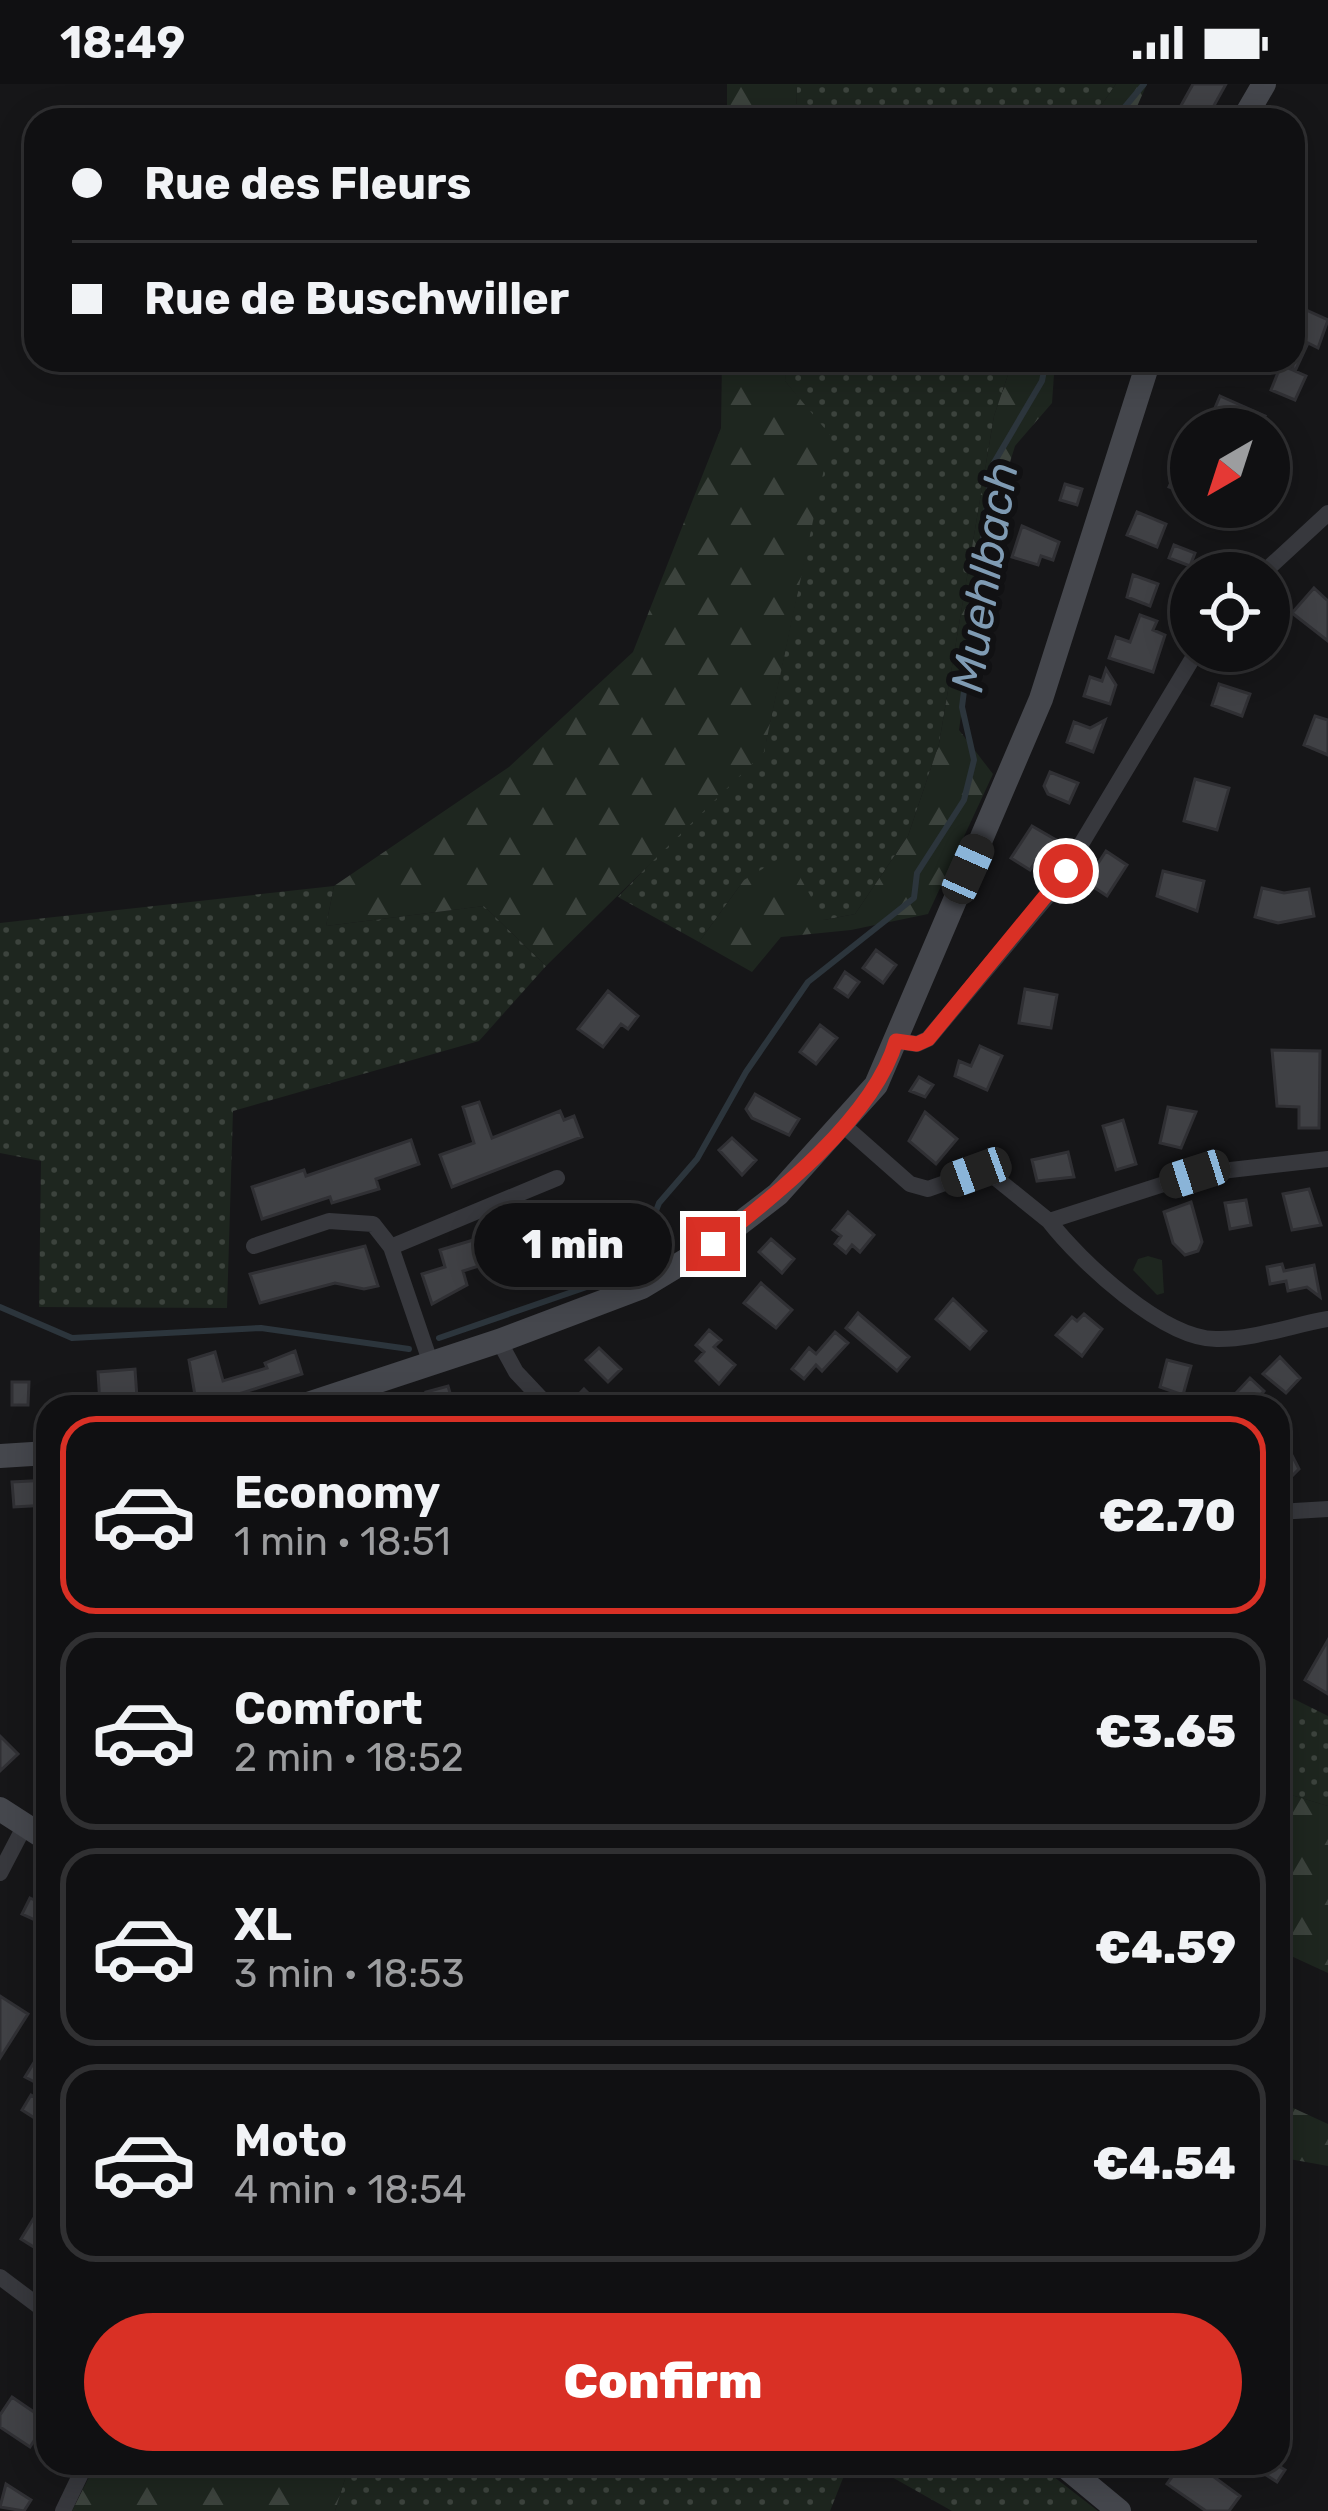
<!DOCTYPE html>
<html lang="en">
<head>
<meta charset="utf-8">
<style>
	body { margin:0; font-family:Rubik,sans-serif; background:#19191b; color:#f1f3f6; height:100vh; display:flex; flex-direction:column; font-size:45px; white-space:nowrap }
	* { box-sizing:border-box; margin:0 }
	p { font-size:39px; color:#9c9d9f }
	.icon { flex:none; width:66px; height:66px; fill:none; stroke:currentColor; stroke-width:2; stroke-linecap:round; stroke-linejoin:round }
	.map { position:relative; flex:1; overflow:hidden }
	.drawer { position:absolute; left:36px; top:1311px; width:1254px; height:1080px; display:flex; flex-direction:column; background:#101012; border-radius:36px; box-shadow:0 6px 30px #0003,0 0 0 3px #303032 }
	.drawer>* { flex:none }
	.hud { position:absolute; left:24px; top:24px; width:1281px; height:264px; border-radius:36px; box-shadow:0 6px 30px #0003,0 0 0 3px #303032; display:grid; align-content:center; height:264px; padding:0 48px; background:#101012 }
	.needle { width:78px; rotate:219deg }
	.fabs { position:absolute; left:1170px; top:324px; display:grid; gap:24px }
	.fabs a { display:grid; place-items:center; width:120px; height:120px; border-radius:50%; background:#101012; box-shadow:0 6px 30px #0003,0 0 0 3px #303032; font-size:60px }
	.end { position:absolute; width:54px; height:54px; margin:-27px; border:15px solid #d93025; background:#fff; box-shadow:0 0 0 6px #fff }
	.from { border-radius:50% }
	.bubble { position:absolute; height:84px; border-radius:42px; background:#101012; box-shadow:0 6px 30px #0003,0 0 0 3px #303032; font-size:39px; font-weight:800; line-height:84px; text-align:center }
	.car { position:absolute; width:36px; height:72px; margin:-36px -18px; border-radius:15px; box-shadow:0 0 9px 3px #0007; background:linear-gradient(#222 24%,#8ab4d8 0 40%,#222 0 76%,#8ab4d8 0 86%,#222 0) }
	.hud b { display:flex; align-items:center; gap:42px; height:114px; font-size:45px }
	.hud b+b { border-top:3px solid #303032 }
	.hud i { width:30px; height:30px; background:#f1f3f6 }
	ul { padding:21px 0 0; list-style:none }
	li { display:flex; align-items:center; gap:36px; height:198px; margin:0 24px 18px; padding:0 24px; border:6px solid #303032; border-radius:36px }
	li div { flex:1 }
	li b { display:block; font-size:45px }
	li em { font-style:normal; font-weight:800 }
	li.current { border-color:#d93025 }
	li>.icon { width:108px; height:108px; stroke-width:1.5 }
	.action { display:flex; gap:24px; margin-top:auto; padding:24px 48px }
	.action a { flex:1; height:138px; border-radius:72px; background:#d93025; color:#fff; font-size:48px; font-weight:800; line-height:138px; text-align:center }
	.status { display:flex; justify-content:space-between; align-items:center; height:84px; padding:0 60px; background:#101012; direction:ltr }
	.status svg { height:33px; fill:currentColor }
	.map>svg:first-child { display:block }
	.grass { fill:url(#grass-dots) }
	.forest { fill:url(#forest-firs) }
	.park { fill:#1e261f }
	.lines { fill:none; stroke-linecap:round; stroke-linejoin:round }
	.stream { stroke:#2c353c; stroke-width:6 }
	.building { fill:#404145; stroke:#303034; stroke-width:3 }
	.street { stroke:#37383d; stroke-width:16 }
	.secondary { stroke:#45474d; stroke-width:24 }
	.route { stroke:#d93025; stroke-width:15 }
	.labels { text-anchor:middle; stroke-width:12; stroke-linejoin:round; paint-order:stroke }
	.water-label { font-size:45px; font-style:italic; fill:#7f9bb3; stroke:#111113 }
</style>
</head>
<body>
<div class="status"><b>18:49</b><svg viewBox="0 0 49 12"><path d="M0 12V9h3v3zM5 12V6h3v6zM10 12V3h3v9zM15 12V0h3v12zM26 1h20v11H26zM47 4h2v5h-2z"/></svg></div>
<div class="map">
<svg width="1328" height="2427" viewBox="0 0 1328 2427">
	<defs>
		<pattern id="grass-dots" width="8" height="8" patternUnits="userSpaceOnUse" patternTransform="scale(3)"><rect width="8" height="8" fill="#1e261f"/><path d="M2 2h.1M6 6h.1" fill="none" stroke="#3c433d" stroke-width="1.8" stroke-linecap="round"/></pattern>
		<pattern id="forest-firs" width="22" height="20" patternUnits="userSpaceOnUse" patternTransform="scale(3)"><rect width="22" height="20" fill="#1e261f"/><path d="M5 1l3.5 6h-7zM16 11l3.5 6h-7z" fill="#3c433d"/></pattern>
	</defs>
	<rect width="100%" height="100%" fill="#161618"/>
	<path class="grass" d="M797,0H1116L1091,36H796Z
		M786,276H1013L994,332L939,660L908,752L855,830L824,836L744,796L699,858L618,813L766,658L830,353L785,297Z
		M334,802L326,842L484,822L546,882L479,957L233,1027L227,1224L39,1223L41,1077L0,1069V839Z
		M1278,1607L1328,1632V1722L1278,1707Z
		M350,2379H849L830,2427H335Z
		M867,2379H1036L1098,2427H952Z"/>
	<path class="forest" d="M727,0H797L796,36H727Z
		M1116,0H1147L1131,36H1091Z
		M722,276H786L785,297L831,352L764,668L546,882L484,822L326,842L334,802L509,683L633,568L721,344Z
		M1013,276H1055L1052,319L1015,362L985,459L959,646L993,690L928,830L851,846L781,853L752,888L699,858L744,796L787,770L824,836L855,830L908,752L939,660L994,332Z
		M1278,1707L1328,1722V1889L1278,1866Z
		M1278,2017L1328,2040V2082L1278,2073Z
		M96,2379H257L275,2392L281,2379H350L335,2427H72Z"/>
	<path class="park" d="M1148,1172L1162,1176L1164,1209L1157,1211L1133,1186L1138,1175Z"/>
	<g class="lines">
		<path class="stream" d="M1114,36L1144,0
			M0,1223L72,1254L261,1244L409,1265
			M439,1254L633,1187L659,1119L697,1075L746,988L808,898L914,814L917,789L964,716L974,676L962,623L992,382L1042,297L1046,276"/>
	</g>
	<path class="building" d="M1193,0H1226L1206,36H1173Z
		M1293,220L1328,236L1318,264L1308,259L1295,287L1306,292L1295,316L1271,306L1281,281L1293,286Z
		M1220,312L1265,332L1258,345L1241,336L1237,345H1206Z
		M1180,378L1191,383V412L1169,403Z
		M1065,400L1082,405L1077,421L1060,416Z
		M1137,428L1166,440L1157,463L1127,451Z
		M1022,442L1059,458L1053,476L1041,472L1038,481L1012,473Z
		M1174,461L1195,469L1190,482L1169,474Z
		M1133,491L1158,500L1150,522L1127,513Z
		M1314,504L1328,517V557L1292,529Z
		M1269,522L1287,537L1269,557Z
		M1140,531L1157,537L1153,546L1165,551L1153,588L1109,574L1116,553L1130,558Z
		M1106,585L1116,601L1110,620L1084,612L1090,593L1102,597Z
		M1219,600L1250,610L1242,632L1212,621Z
		M1315,632L1328,636V671L1304,661Z
		M1105,636L1093,668L1067,658L1074,638L1090,644Z
		M1050,688L1078,699L1069,719L1048,710L1044,702Z
		M1195,695L1229,704L1217,746L1184,737Z
		M1032,742L1058,757L1051,769L1044,765L1030,786L1011,774Z
		M1106,767L1127,781L1107,812L1086,798Z
		M1163,787L1204,797L1197,827L1157,812Z
		M1262,804L1284,809L1309,805L1314,832L1278,839L1255,833Z
		M876,866L896,881L883,899L863,884Z
		M845,888L859,898L848,913L835,904Z
		M1025,905L1057,911L1051,944L1019,939Z
		M608,907L638,932L628,945L621,940L603,963L578,945Z
		M820,941L837,954L816,980L800,968Z
		M980,962L1002,972L987,1006L955,992L959,977L971,982Z
		M1272,966L1320,967L1319,1044H1299V1023L1277,1022Z
		M919,993L933,1001L925,1013L910,1007Z
		M755,1010L799,1035L789,1051L752,1034L746,1025Z
		M479,1018L492,1054L560,1027L564,1036L574,1032L582,1053L452,1103L440,1071L474,1059L463,1023Z
		M1168,1023L1196,1028L1181,1064L1160,1059Z
		M925,1028L957,1055L936,1080L909,1057Z
		M1123,1036L1136,1080L1116,1086L1103,1042Z
		M732,1054L756,1076L742,1091L719,1066Z
		M411,1056L419,1080L376,1095L379,1105L332,1119L330,1113L262,1135L252,1103L304,1086L306,1092Z
		M1068,1068L1074,1093L1037,1097L1032,1076Z
		M1309,1105L1321,1141L1292,1146L1283,1110Z
		M1246,1116L1251,1141L1230,1145L1225,1119Z
		M1191,1118L1202,1158L1198,1167L1185,1171L1173,1159L1164,1128Z
		M614,1120L621,1140L560,1164L558,1157L463,1187L467,1201L432,1220L422,1190L445,1183L440,1166L523,1141L526,1148Z
		M848,1128L874,1151L860,1168L852,1161L846,1169L835,1160L841,1152L833,1146Z
		M771,1155L794,1175L782,1189L759,1168Z
		M365,1162L378,1202L364,1205L335,1199L260,1219L250,1190Z
		M1282,1180L1284,1187L1314,1181L1320,1213L1307,1203L1288,1207L1286,1197L1270,1200L1267,1183Z
		M761,1199L792,1226L776,1244L744,1219Z
		M953,1215L986,1247L970,1265L936,1235Z
		M858,1229L909,1273L897,1287L846,1244Z
		M1084,1230L1102,1245L1082,1272L1056,1251L1072,1233L1077,1237Z
		M709,1246L721,1256L714,1263L735,1281L719,1300L696,1277L704,1268L696,1261Z
		M835,1248L848,1259L822,1287L816,1281L804,1295L792,1285L809,1264L816,1270Z
		M599,1264L621,1285L608,1298L586,1276Z
		M295,1267L302,1290L197,1323L189,1276L215,1268L223,1297L267,1284L265,1279Z
		M1280,1273L1300,1294L1286,1309L1263,1290Z
		M1167,1276L1191,1282L1183,1311L1160,1303Z
		M135,1285L137,1314L100,1321L98,1288Z
		M1250,1294L1264,1307L1250,1323H1223Z
		M12,1298H29L28,1321H12Z
		M448,1302L454,1323H431L426,1308Z
		M584,1305L602,1323H567Z
		M1278,1344L1299,1385L1287,1397L1278,1394Z
		M48,1396V1421L14,1423L12,1398Z
		M1328,1556V1610L1305,1596Z
		M0,1652L18,1670L0,1687Z
		M30,1814L48,1822V1842L22,1830Z
		M0,1912L28,1930L0,1974Z
		M48,1956V2005L25,1993Z
		M31,2011L46,2020L36,2035L22,2026Z
		M48,2111V2172L21,2155Z
		M12,2313L47,2337L30,2363L0,2343V2331Z
		M1182,2379H1195L1240,2412L1229,2427H1206L1167,2400Z
		M1247,2379H1274L1285,2386L1277,2398Z
		M6,2400L31,2416L24,2427L0,2423Z"/>
	<g class="lines">
		<path class="street" d="M1263,489L1328,429
			M897,957L917,960L928,955L1056,802L1197,567
			M842,1040L910,1100L928,1105L976,1088L992,1091L1049,1137L1195,1090L1328,1075
			M1049,1137C1080,1177 1163,1255 1216,1255C1252,1256 1293,1241 1328,1235
			M254,1162L329,1137L373,1140L391,1163L431,1280
			M391,1163L557,1094
			M499,1257L516,1288L549,1323
			M1278,1428L1328,1425
			M0,1789L24,1743
			M0,2193L48,2229
			M63,2427L86,2379"/>
		<path class="secondary" d="M1243,36L1264,0
			M299,1323L499,1257L642,1203L713,1160L778,1110L876,1001L1041,615L1149,276
			M0,1372L48,1369
			M0,1725L48,1756
			M1061,2379L1119,2427"/>
	</g>
	<g class="lines">
		<path class="route" d="M713,1160C775,1112 874,1033 896,957L917,960L928,955L1066,787"/>
	</g>
	<g class="labels">
		<g class="water-label">
			<text transform="translate(984 493) rotate(-81)" y="16">Muehlbach</text>
		</g>
	</g>
</svg>
<div class="fabs">
<a><svg class="needle" viewBox="-14 -14 28 28"><path d="M0-13l5 13h-10z" fill="#e53935"/><path d="M0 13l5-13h-10z" fill="#9c9d9f"/></svg></a>
<a><svg class="icon" aria-label="locate" viewBox="0 0 24 24"><circle cx="12" cy="12" r="6"/><path d="M12 2v4M12 18v4M2 12h4M18 12h4"/></svg></a>
</div>
<i class="end from" style="left:1066px;top:787px"></i>
<i class="end" style="left:713px;top:1160px"></i>
<div class="bubble" style="left:474px;top:1119px;width:198px">1 min</div>
<i class="car" style="left:968px;top:785px;rotate:24deg"></i>
<i class="car" style="left:976px;top:1088px;rotate:250deg"></i>
<i class="car" style="left:1195px;top:1090px;rotate:252deg"></i>
<div class="hud">
<b><i class="from"></i>Rue des Fleurs</b>
<b><i></i>Rue de Buschwiller</b>
</div>
<section class="drawer">
<ul>
<li class="current"><svg class="icon" aria-label="car" viewBox="0 0 24 24"><path d="M5 17H2v-5l4-1 3-4h7l3 4 3 1v5h-3M9 17h6M6 11h13"/><circle cx="7" cy="17" r="2"/><circle cx="17" cy="17" r="2"/></svg><div><b>Economy</b><p>1 min · 18:51</p></div><em>€2.70</em></li>
<li><svg class="icon" aria-label="car" viewBox="0 0 24 24"><path d="M5 17H2v-5l4-1 3-4h7l3 4 3 1v5h-3M9 17h6M6 11h13"/><circle cx="7" cy="17" r="2"/><circle cx="17" cy="17" r="2"/></svg><div><b>Comfort</b><p>2 min · 18:52</p></div><em>€3.65</em></li>
<li><svg class="icon" aria-label="car" viewBox="0 0 24 24"><path d="M5 17H2v-5l4-1 3-4h7l3 4 3 1v5h-3M9 17h6M6 11h13"/><circle cx="7" cy="17" r="2"/><circle cx="17" cy="17" r="2"/></svg><div><b>XL</b><p>3 min · 18:53</p></div><em>€4.59</em></li>
<li><svg class="icon" aria-label="car" viewBox="0 0 24 24"><path d="M5 17H2v-5l4-1 3-4h7l3 4 3 1v5h-3M9 17h6M6 11h13"/><circle cx="7" cy="17" r="2"/><circle cx="17" cy="17" r="2"/></svg><div><b>Moto</b><p>4 min · 18:54</p></div><em>€4.54</em></li>
</ul>
<div class="action"><a>Confirm</a></div>
</section>
</div>
</body>
</html>
